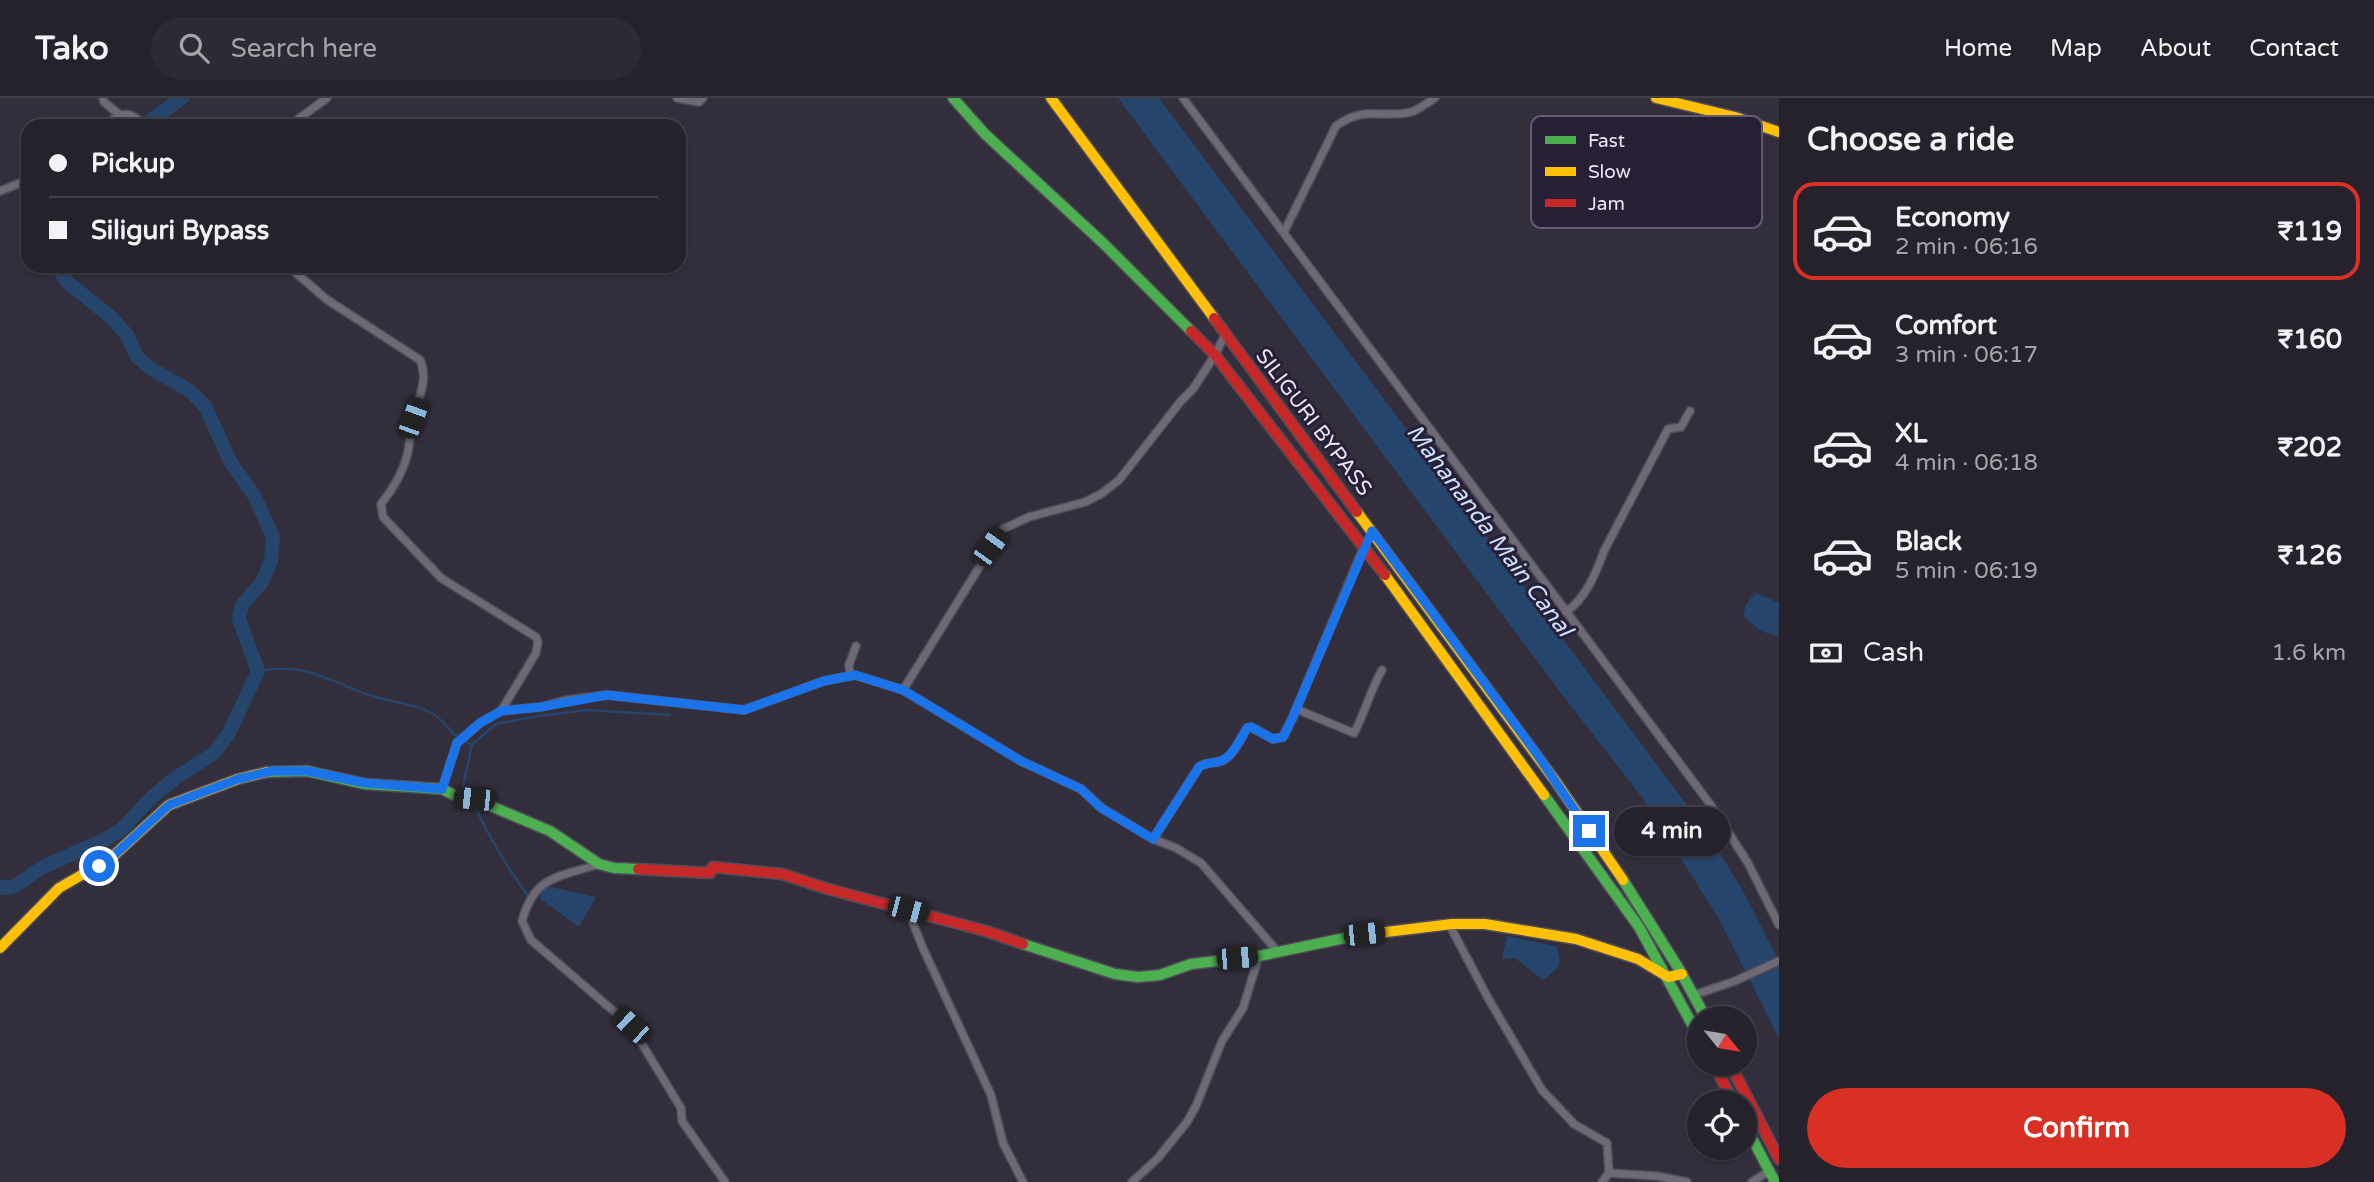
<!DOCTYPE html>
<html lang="en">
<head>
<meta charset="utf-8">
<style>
	body { margin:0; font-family:"Varela Round",sans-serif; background:#2e2a34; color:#f1f3f6; height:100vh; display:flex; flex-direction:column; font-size:26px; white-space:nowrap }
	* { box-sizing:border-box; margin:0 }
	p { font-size:23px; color:#a4a4a9 }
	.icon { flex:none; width:38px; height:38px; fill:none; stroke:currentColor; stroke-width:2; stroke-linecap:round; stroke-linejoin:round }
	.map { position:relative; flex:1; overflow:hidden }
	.panel { display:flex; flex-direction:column; background:#26222c; width:595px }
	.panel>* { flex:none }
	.hud { position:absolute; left:21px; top:21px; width:665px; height:154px; border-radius:21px; box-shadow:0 2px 5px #0004,0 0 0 2px #423f48; display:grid; align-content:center; height:154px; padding:0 28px; background:#26222c }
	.needle { width:46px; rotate:120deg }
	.tools { position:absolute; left:1687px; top:908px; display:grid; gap:14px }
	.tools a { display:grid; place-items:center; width:70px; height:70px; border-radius:50%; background:#26222c; box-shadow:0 2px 5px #0004,0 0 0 2px #423f48; font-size:35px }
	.end { position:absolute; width:32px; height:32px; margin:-16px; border:9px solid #1a73e8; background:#fff; box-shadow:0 0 0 4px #fff }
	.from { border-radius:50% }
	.bubble { position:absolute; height:49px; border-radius:24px; background:#26222c; box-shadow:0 2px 5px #0004,0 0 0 2px #423f48; font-size:23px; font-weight:700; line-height:49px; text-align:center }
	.car { position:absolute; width:21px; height:42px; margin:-21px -10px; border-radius:9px; box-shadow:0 0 5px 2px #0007; background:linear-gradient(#222 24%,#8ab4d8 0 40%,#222 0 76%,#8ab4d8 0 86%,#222 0) }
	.hud b { display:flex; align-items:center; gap:24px; height:66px; font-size:26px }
	.hud b+b { border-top:2px solid #423f48 }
	.hud i { width:18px; height:18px; background:#f1f3f6 }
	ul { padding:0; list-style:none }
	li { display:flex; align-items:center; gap:21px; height:98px; margin:0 14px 10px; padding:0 14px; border:4px solid transparent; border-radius:21px }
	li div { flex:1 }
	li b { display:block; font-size:26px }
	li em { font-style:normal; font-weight:700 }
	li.on { border-color:#d93025 }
	li>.icon { width:63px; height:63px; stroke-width:1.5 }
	h2 { padding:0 28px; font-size:32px; line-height:84px }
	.pay { display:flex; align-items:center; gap:18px; height:77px; padding:0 28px; font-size:26px }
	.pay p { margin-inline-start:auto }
	.cta { display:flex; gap:14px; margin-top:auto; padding:14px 28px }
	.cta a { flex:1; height:80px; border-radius:42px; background:#d93025; color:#fff; font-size:28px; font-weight:700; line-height:80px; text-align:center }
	header { display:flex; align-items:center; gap:42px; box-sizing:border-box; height:98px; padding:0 35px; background:#26222c; border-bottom:2px solid #423f48 }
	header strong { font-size:33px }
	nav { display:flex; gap:38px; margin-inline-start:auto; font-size:24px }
	.search { width:490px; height:63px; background:#2e2a34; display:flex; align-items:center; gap:18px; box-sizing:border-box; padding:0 24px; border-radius:38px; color:#a4a4a9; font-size:26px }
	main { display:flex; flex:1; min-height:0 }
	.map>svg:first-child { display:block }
	.water { fill:#26456c }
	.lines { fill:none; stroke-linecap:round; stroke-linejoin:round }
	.stream { stroke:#26456c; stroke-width:2.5 }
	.river { stroke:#26456c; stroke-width:14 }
	.street-casing { stroke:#504c58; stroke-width:10 }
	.fast-casing { stroke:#504c58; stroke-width:13 }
	.slow-casing { stroke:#504c58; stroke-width:13 }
	.jam-casing { stroke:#504c58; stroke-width:13 }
	.street { stroke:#6e6a75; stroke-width:7 }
	.fast { stroke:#4caf50; stroke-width:10 }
	.slow { stroke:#ffc107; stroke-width:10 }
	.jam { stroke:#c62828; stroke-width:10 }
	.route { stroke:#1a73e8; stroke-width:9 }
	.labels { text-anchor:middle; stroke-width:6; stroke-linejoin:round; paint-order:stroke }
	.street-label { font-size:21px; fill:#eae6f6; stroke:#261f36 }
	.water-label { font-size:23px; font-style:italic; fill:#cce1fe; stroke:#261f36 }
	.key { fill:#261f36; stroke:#615b70; stroke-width:2 }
	.key-label { font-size:19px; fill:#eae6f6 }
</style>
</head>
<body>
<header>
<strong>Tako</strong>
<div class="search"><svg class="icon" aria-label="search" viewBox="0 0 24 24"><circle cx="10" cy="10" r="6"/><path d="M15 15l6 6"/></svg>Search here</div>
<nav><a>Home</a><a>Map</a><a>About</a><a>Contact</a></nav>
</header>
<main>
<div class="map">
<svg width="1779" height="1084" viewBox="0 0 1779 1084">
	<rect width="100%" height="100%" fill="#322e3b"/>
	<path class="water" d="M1118,0H1159L1710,738L1744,795L1779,863V940L1719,821L1644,702L1560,594Z
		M1756,495L1779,505L1778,539L1759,532L1743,518L1746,506Z
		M546,788L596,799L579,829L540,801L542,792Z
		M1507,838L1556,848C1563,868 1559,870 1543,882L1515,860L1502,861Z"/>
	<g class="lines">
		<path class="stream" d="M258,573C308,564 328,583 372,598C391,604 412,605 430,614C446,622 454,643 472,646L496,626L539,618L586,612L670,617
			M469,697L463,688L472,647
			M474,706C489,739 507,770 529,799"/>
		<path class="river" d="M143,28L182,0
			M0,788L4,790L15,788L43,769L106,741L122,731L151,700L174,681L214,655L229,635L258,573L239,521L242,507L262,484L271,463L273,439L254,397L231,365L205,308L190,293L150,270L137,259L127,237L112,220L67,184L57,168"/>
		<defs>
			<path id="street" d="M103,0L104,4L120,17
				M677,0L699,4L703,0
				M1183,0L1710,706L1748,765L1779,827
				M104,28C123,13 128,12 146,28
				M289,28L327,0
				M0,93L28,82
				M1284,134L1336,28C1364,7 1382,21 1411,14C1419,12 1428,4 1435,0
				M288,168L326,201L420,262C429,283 418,300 413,320C410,333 410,346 407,358C402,377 393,391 381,406L383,419L441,480L536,539L538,544L536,555L501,613L480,625L457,645L442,691
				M1566,514C1586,500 1596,475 1604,453L1668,331L1681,329L1690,313
				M850,578L849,567L856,548
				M903,592L1003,431L1029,419L1085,404L1101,396L1119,382L1181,303L1193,291L1215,257L1225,237
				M1296,611L1354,635C1365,615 1370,593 1382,572
				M501,613L541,609L566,602L607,597L744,612L824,583L855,577L903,592L1021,663L1081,691L1102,710L1153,741L1176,750L1201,765L1278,854
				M1153,741L1199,669C1207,663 1213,666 1221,663C1233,659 1241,640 1247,630L1251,629L1273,641L1283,639L1292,621L1365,446
				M599,766C557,780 535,777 522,823L531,842L631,928L681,1010L682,1023L725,1084
				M908,812L922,848L991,997L1003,1045L1023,1084
				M1449,826L1488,900L1542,992L1574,1026L1607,1045L1609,1075
				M1694,897L1735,883L1779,863
				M1132,1084L1158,1060L1187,1024L1196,1008L1222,943L1243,910L1259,858
				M1602,1084L1609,1075L1657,1078L1687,1084
				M1752,1084L1769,1073"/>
			<path id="fast" d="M953,0L985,36L1103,145L1191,233
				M267,674L307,673L365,686L442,691L458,699L474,701L550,733L599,766L614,770L638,771
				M1544,697L1639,829L1699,939
				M1623,782L1679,871L1706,920
				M1023,846L1115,876L1138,879L1160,877L1191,866L1259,858L1364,836L1386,834
				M1745,1027L1775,1084"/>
			<path id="slow" d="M1051,0L1214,220
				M1656,0L1735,19L1779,34
				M1357,414L1556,684L1623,782
				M1385,477L1544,697
				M1386,834L1452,826H1485L1576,841L1638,861L1668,879L1682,876
				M0,850L59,790L111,760L169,707L238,681L267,674"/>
			<path id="jam" d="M1214,220L1357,414
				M1191,233L1215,257L1385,477
				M638,771L710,775L713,769L782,776L828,791L986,833L1023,846
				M1714,966L1733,1004
				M1730,966L1779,1061"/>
		</defs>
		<use href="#street" class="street-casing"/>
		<use href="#fast" class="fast-casing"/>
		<use href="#slow" class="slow-casing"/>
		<use href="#jam" class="jam-casing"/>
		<use href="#street" class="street"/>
		<use href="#fast" class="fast"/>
		<use href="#slow" class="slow"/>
		<use href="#jam" class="jam"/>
	</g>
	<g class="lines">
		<path class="route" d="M99,768L111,760L169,707L238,681L272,673H307L365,685L442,691L457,645L480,625L501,613L541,609L607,597L744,612L824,583L855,577L903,592L1021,663L1081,691L1101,710L1153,741L1199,669C1207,663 1213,666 1221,663C1233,658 1241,640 1247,630L1251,629L1273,641L1283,639L1292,621L1372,433L1536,655L1589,733"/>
	</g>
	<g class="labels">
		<g class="street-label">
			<text transform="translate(1314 324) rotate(53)" y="7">SILIGURI BYPASS</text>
		</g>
		<g class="water-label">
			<text transform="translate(1490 432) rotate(53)" y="8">Mahananda Main Canal</text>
		</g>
	</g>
	<rect x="1531" y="18" width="231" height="112" rx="10" class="key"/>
	<rect x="1545" y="38" width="31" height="8" fill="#4caf50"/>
	<rect x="1545" y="69" width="31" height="9" fill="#ffc107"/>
	<rect x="1545" y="101" width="31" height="8" fill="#c62828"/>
	<g class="key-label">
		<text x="1588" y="49">Fast</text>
		<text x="1588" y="80">Slow</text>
		<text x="1588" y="112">Jam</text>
	</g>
</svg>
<div class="tools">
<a><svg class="needle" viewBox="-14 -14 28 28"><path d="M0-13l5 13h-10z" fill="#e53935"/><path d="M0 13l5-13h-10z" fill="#a4a4a9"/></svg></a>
<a><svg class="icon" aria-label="locate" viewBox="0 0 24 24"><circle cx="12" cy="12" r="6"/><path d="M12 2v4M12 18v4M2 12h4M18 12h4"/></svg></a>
</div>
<i class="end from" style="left:99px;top:768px"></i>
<i class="end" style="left:1589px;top:733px"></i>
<div class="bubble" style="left:1614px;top:709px;width:116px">4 min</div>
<i class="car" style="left:413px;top:320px;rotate:20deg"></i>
<i class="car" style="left:990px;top:449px;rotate:36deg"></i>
<i class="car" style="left:474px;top:701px;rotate:276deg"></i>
<i class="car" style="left:908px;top:812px;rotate:105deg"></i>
<i class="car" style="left:1364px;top:836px;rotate:84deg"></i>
<i class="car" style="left:1237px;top:860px;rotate:85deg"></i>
<i class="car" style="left:631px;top:928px;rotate:313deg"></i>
<div class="hud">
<b><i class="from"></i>Pickup</b>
<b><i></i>Siliguri Bypass</b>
</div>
</div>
<section class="panel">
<h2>Choose a ride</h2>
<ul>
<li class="on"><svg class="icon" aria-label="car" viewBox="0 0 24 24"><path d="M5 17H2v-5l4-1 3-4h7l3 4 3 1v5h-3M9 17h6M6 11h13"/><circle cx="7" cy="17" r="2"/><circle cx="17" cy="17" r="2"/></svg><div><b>Economy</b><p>2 min · 06:16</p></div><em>₹119</em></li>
<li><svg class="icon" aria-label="car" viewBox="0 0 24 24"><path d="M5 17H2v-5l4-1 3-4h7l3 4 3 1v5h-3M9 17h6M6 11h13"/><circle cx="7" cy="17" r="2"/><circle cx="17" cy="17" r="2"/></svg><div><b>Comfort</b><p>3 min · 06:17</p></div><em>₹160</em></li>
<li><svg class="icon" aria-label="car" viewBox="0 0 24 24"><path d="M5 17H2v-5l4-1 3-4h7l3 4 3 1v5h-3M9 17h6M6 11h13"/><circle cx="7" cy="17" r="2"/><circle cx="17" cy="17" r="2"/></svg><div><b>XL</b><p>4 min · 06:18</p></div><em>₹202</em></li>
<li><svg class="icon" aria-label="car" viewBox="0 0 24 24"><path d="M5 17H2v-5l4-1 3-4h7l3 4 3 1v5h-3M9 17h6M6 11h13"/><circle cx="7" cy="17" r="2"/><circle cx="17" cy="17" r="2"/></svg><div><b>Black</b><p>5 min · 06:19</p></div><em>₹126</em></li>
</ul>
<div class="pay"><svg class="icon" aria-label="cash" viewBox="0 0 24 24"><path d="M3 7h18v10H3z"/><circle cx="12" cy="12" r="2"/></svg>Cash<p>1.6 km</p></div>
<div class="cta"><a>Confirm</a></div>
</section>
</main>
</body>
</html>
